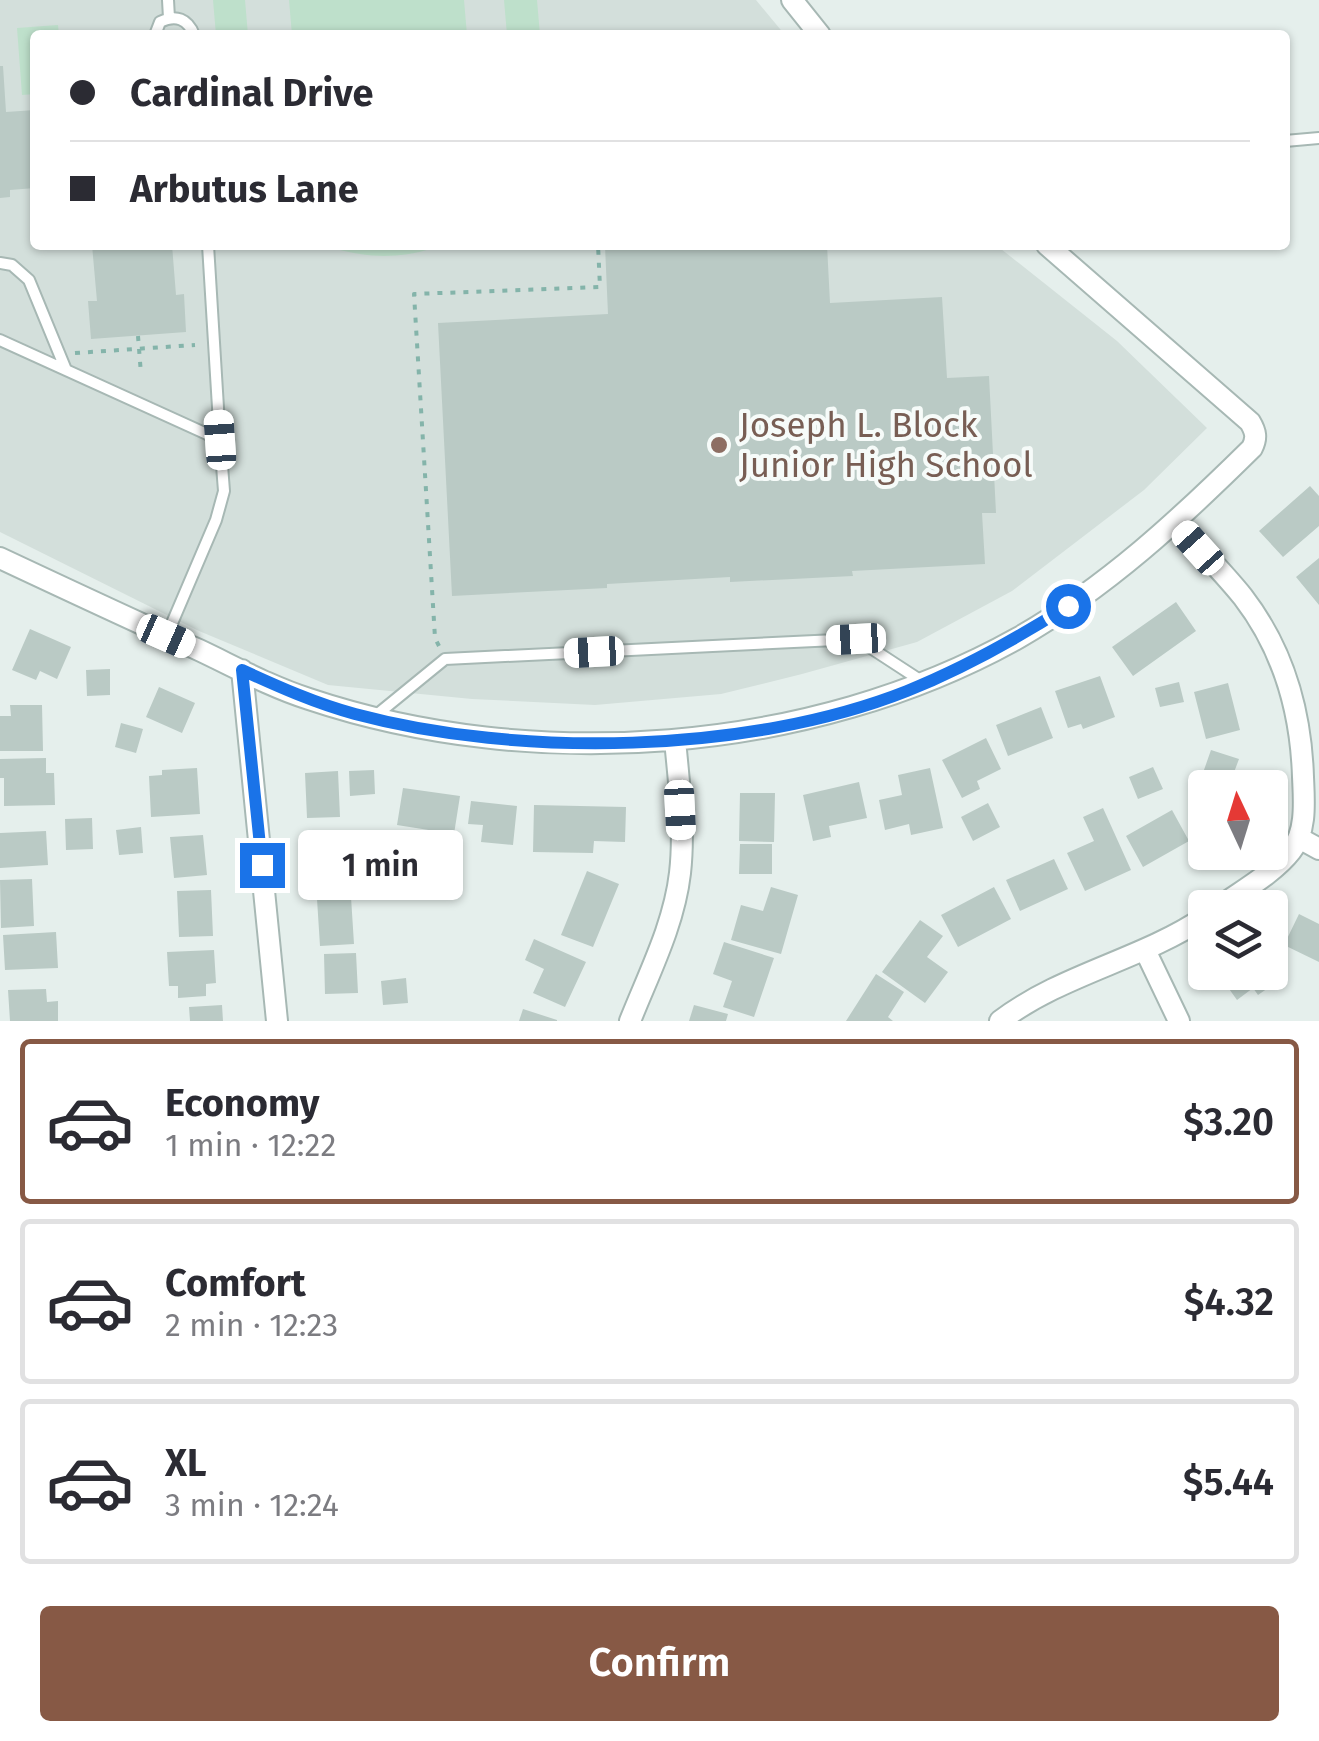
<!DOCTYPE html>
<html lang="en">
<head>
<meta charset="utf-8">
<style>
	body { margin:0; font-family:"Fira Sans",sans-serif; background:#f7f7f7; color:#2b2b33; height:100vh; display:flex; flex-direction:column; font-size:38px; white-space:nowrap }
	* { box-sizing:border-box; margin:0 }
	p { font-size:32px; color:#7c7c81 }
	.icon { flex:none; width:55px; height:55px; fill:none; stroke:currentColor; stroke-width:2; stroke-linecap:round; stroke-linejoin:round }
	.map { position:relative; height:1021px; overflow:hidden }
	.panel { display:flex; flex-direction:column; background:#fff; flex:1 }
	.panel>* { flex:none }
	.guide { position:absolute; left:30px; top:30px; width:1260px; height:220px; border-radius:10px; box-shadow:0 2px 8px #0004; display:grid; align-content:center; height:220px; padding:0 40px; background:#fff }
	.needle { width:65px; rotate:356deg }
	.buttons { position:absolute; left:1188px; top:770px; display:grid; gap:20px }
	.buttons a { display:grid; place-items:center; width:100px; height:100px; border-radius:10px; background:#fff; box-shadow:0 2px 8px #0004; font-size:50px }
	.end { position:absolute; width:45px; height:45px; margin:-22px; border:12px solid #1a73e8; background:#fff; box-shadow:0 0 0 5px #fff }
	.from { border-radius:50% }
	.bubble { position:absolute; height:70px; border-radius:10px; background:#fff; box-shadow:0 2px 8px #0004; font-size:32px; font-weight:600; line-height:70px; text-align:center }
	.car { position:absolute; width:30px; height:60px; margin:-30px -15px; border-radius:12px; box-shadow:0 0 8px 2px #0007; background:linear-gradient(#fff 24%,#345 0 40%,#fff 0 76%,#345 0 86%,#fff 0) }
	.guide b { display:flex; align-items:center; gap:35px; height:95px; font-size:38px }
	.guide b+b { border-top:2px solid #e1e1e2 }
	.guide i { width:25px; height:25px; background:#2b2b33 }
	ul { padding:18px 0 0; list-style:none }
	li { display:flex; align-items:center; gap:30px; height:165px; margin:0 20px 15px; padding:0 20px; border:5px solid #e1e1e2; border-radius:10px }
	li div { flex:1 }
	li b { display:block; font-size:38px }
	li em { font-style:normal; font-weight:600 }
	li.active { border-color:#875945 }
	li>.icon { width:90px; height:90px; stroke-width:1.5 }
	.primary-button { display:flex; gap:20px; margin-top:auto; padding:20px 40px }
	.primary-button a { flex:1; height:115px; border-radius:10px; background:#875945; color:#fff; font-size:40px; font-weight:600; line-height:115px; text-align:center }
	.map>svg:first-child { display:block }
	.built { fill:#d3dfdb }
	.green { fill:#bee0cb }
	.building { fill:#bacac5 }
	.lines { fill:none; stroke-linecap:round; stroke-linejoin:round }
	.lane-casing { stroke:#a7b8b4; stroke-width:14 }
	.street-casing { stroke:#a7b8b4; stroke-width:24 }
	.path { stroke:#84b4aa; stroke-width:4; stroke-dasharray:5 8; stroke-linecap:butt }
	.lane { stroke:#fff; stroke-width:10 }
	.street { stroke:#fff; stroke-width:20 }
	.route { stroke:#1a73e8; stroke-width:12 }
	.education-dot { fill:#8d6e63; stroke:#f6fbf9; stroke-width:4 }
	.labels { text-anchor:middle; stroke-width:8; stroke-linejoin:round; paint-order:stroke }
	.education-label { font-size:35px; fill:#785e54; stroke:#f6fbf9; text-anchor:start }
</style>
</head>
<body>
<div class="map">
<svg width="1319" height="1021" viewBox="0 0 1319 1021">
	<rect width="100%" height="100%" fill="#e5efec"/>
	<path class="built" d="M0,0H756L785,35H35V245H996L1117,341L1207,428L1144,490L1012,591L917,642L802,674L721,694L595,705L472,699L328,685L199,631L0,532Z"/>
	<path class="green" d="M213,0H245L248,35H216Z
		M289,0H464L467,35H292Z
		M504,0H537L540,35H507Z
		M58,25L59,35H35V94L22,95L17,28Z
		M324,245H442C403,260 363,259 324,245Z"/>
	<path class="building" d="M0,66H3L6,112L35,110V188L10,190V197L0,198Z
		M92,245H172L176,295L184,294L186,332L91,339L88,301H97Z
		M611,245H827L830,303L942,297L947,378L989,376L996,513H982L985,564L852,571L853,576L730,582V577L607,584V588L452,596L438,323L608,314L605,246Z
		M1310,486L1319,496V526L1283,557L1259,531Z
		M1319,558V605L1296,577Z
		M1176,602L1196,631L1133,676L1112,647Z
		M30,629L71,647L57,679L40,671L36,680L12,670Z
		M110,669V695L87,696L86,670Z
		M1100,676L1115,717L1083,729L1081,724L1068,728L1055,691Z
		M1179,682L1184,702L1160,707L1155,688Z
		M1228,683L1240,730L1206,739L1194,692Z
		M159,687L195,703L182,733L146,717Z
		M10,705H42L43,751H0V716H11Z
		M1041,707L1053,738L1008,756L996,725Z
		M121,723L143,729L136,753L115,747Z
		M986,738L1001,769L977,781L980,789L962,798L942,760Z
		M1211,750L1239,759L1230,783L1243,787L1205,788V809L1192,804Z
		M46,758V773H54L55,805L4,806V778H0V759Z
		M1153,767L1163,789L1138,799L1129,777Z
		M197,768L200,814L151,817L149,776L162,775V770Z
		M930,768L943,828L911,835L909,824L885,830L879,800L902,795L898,775Z
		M374,770L375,794L350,796L349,771Z
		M338,771L340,817L307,818L305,773Z
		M859,782L867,818L829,826L831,837L813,841L803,795Z
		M403,788L460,796L454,834L397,825Z
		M740,793H775L774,842L739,841Z
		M471,801L517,806L513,845L481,842L483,825L468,824Z
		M988,803L1000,827L973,841L961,817Z
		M534,805L626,807L625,842L594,841L593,853L533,852Z
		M1103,808L1131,870L1085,891L1067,853L1094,841L1083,817Z
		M1172,810L1189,841L1143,867L1126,836Z
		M92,818L93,849L66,850L65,819Z
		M141,827L143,853L119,855L116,830Z
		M46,831L48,865L0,868V833Z
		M351,834L352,848L361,847L363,881L316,883L314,850L324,849V836Z
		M203,835L207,875L174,878L170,837Z
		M740,844H772V874H739Z
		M1054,859L1068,889L1020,911L1006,880Z
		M587,871L619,884L593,947L561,935Z
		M32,879L34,926L1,928L0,880Z
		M771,887L798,895L781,954L731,940L741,905L763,911Z
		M994,887L1011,919L958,947L941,915Z
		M211,890L213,936L179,937L177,891Z
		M351,897L354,944L320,946L317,899Z
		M1299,914L1319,924V962L1284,945Z
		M920,920L943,936L927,957L948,972L925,1003L882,972Z
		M56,932L58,968L5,970L3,935Z
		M534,939L586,962L565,1007L533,993L544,969L525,960Z
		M724,942L774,958L754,1017L723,1007L732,981L713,974Z
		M1270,948L1288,974L1258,995L1253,988L1237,1000L1217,972H1270Z
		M214,950L216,983L206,984V996L178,998V986H169L167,952Z
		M356,953L358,993L325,994L324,954Z
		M876,974L904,992L888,1017L893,1021H846Z
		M406,978L408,1003L383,1005L381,981Z
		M46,989L47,1002L58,1001V1021H10L8,990Z
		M222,1005L223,1021H190L189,1007Z
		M694,1005L728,1014L726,1021H689Z
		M523,1009L557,1020V1021H519Z"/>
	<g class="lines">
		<defs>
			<path id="lane" d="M168,0L169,18
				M155,35L160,22C176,14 188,19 194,35
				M1285,141L1319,138
				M208,245L220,440
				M0,263L12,265L29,280L66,370
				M0,340L220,440L224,491L216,520L167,635
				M374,717L445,659L857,639L923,682"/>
			<path id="street" d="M792,0L820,35
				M1176,523C1198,547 1222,571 1243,597C1283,649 1301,712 1303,777C1304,801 1307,831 1291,851C1273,874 1241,891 1218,908
				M0,558C66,589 132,620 199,650C235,667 271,687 309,699C533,774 811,754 1018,638C1107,587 1179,520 1252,448C1257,438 1256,432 1250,422L1047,245
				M242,670L277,1021
				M1299,838L1319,849
				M1145,950L1179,1021
				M630,1021C649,973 674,925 680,873C685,829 679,783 675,740
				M1000,1021C1062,974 1141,960 1205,917"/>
		</defs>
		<use href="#lane" class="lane-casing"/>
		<use href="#street" class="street-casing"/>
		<path class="path" d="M138,336L141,374
			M75,353L195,345
			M439,646L435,638L414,294L600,287L598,245"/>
		<use href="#lane" class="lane"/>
		<use href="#street" class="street"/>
	</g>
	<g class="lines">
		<path class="route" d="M262,865L242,670C279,687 315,703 355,714C519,758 748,754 907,691C964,668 1016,639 1068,606"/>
	</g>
	<circle class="education-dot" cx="719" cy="445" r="10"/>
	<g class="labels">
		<g class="education-label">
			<text x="739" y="437">Joseph L. Block<tspan x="739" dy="40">Junior High School</tspan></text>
		</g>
	</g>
</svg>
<div class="buttons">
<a><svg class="needle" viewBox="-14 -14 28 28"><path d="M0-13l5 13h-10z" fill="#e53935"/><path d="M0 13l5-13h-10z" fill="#7c7c81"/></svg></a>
<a><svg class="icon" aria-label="layers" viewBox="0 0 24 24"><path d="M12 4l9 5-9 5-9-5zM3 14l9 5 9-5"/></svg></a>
</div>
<i class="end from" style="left:1068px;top:606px"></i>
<i class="end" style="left:262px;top:865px"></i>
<div class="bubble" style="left:298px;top:830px;width:165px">1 min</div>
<i class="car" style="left:220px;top:440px;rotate:356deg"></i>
<i class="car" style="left:1198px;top:548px;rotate:318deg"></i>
<i class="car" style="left:166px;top:636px;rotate:114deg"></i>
<i class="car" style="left:856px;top:639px;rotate:267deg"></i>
<i class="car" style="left:594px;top:652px;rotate:267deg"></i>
<i class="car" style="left:680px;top:810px;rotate:177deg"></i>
<div class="guide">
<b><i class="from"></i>Cardinal Drive</b>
<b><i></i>Arbutus Lane</b>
</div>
</div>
<section class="panel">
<ul>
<li class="active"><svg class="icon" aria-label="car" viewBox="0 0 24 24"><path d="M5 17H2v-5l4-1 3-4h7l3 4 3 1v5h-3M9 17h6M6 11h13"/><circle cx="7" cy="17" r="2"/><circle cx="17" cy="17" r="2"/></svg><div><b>Economy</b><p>1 min · 12:22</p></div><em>$3.20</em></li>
<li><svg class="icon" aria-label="car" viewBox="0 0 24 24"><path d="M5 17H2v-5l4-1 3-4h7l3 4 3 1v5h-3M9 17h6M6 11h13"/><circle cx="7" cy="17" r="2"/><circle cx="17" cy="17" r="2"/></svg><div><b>Comfort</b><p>2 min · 12:23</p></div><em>$4.32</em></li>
<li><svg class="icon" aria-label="car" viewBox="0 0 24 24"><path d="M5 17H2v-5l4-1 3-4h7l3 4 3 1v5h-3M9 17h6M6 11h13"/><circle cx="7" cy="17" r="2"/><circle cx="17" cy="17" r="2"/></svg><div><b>XL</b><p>3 min · 12:24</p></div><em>$5.44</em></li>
</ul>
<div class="primary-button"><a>Confirm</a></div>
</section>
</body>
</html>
